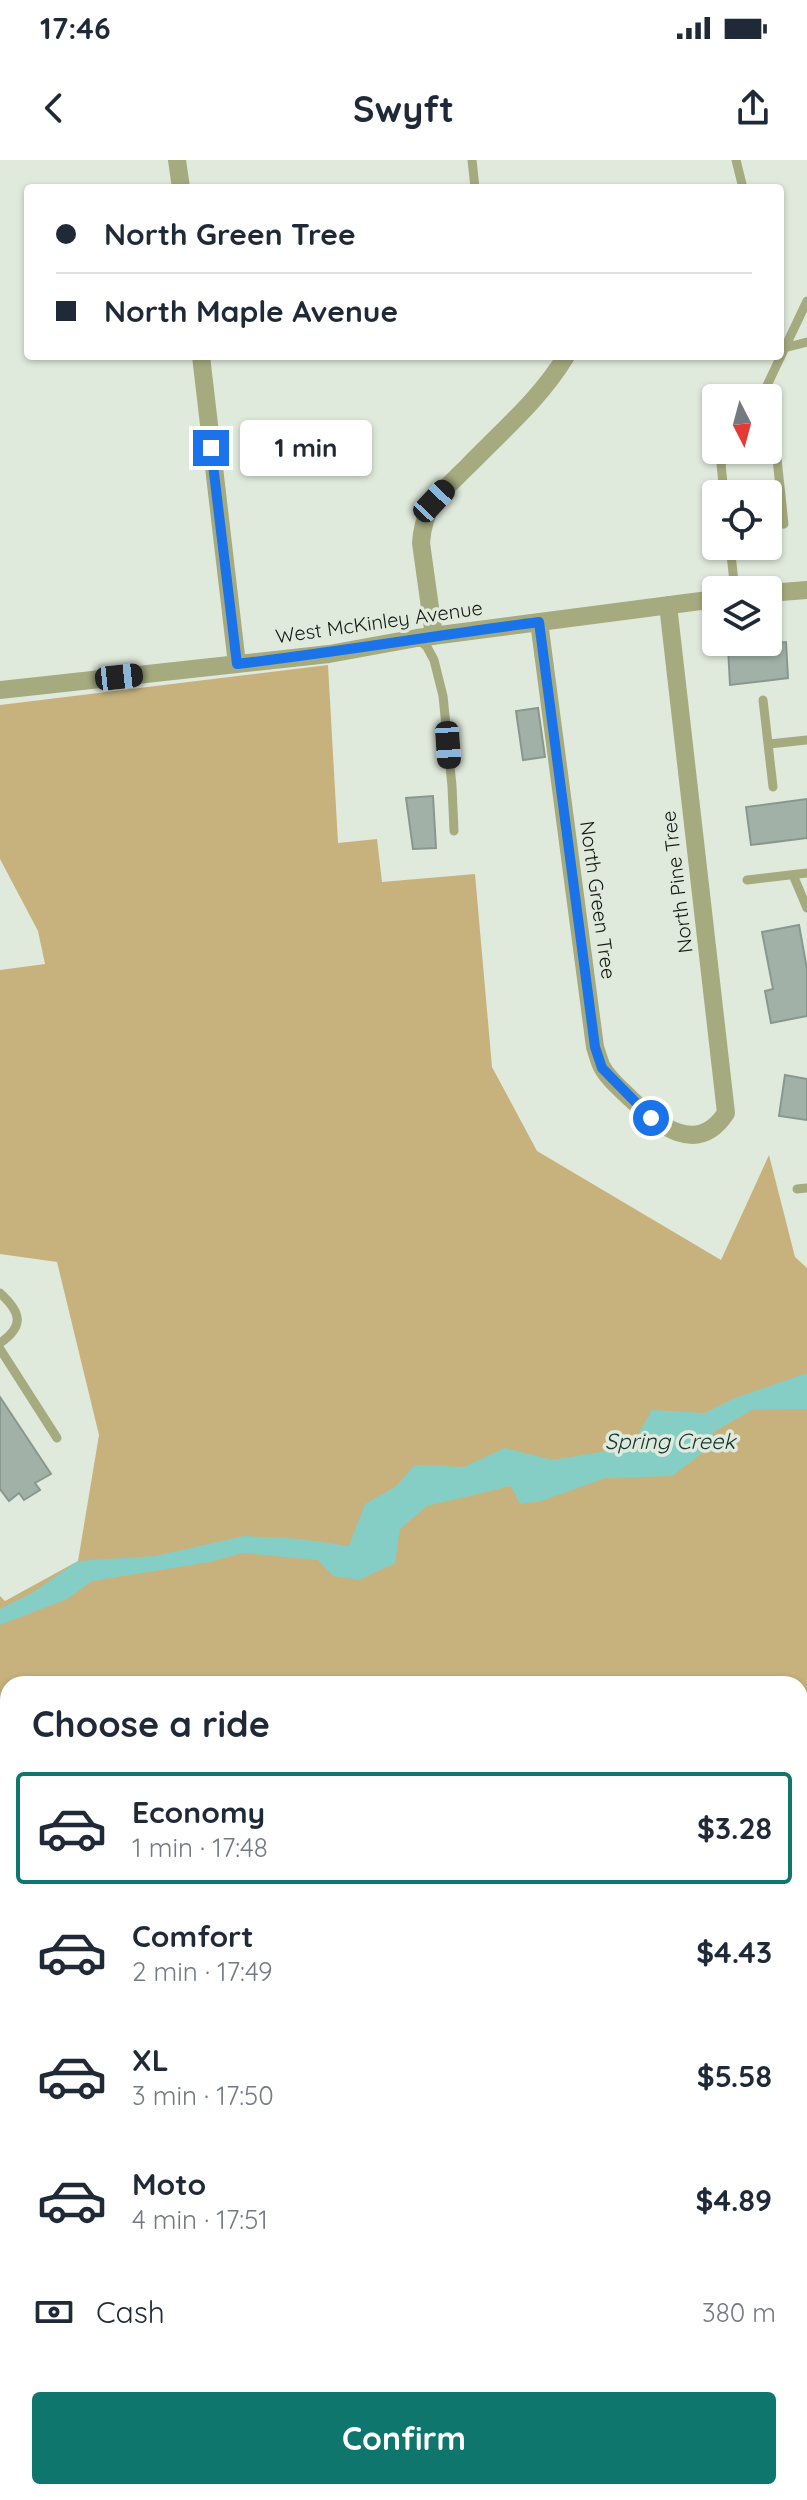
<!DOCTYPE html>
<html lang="en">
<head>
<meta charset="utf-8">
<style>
	body { margin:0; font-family:Quicksand,sans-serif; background:#f2f2f3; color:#1f2937; height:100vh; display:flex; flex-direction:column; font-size:30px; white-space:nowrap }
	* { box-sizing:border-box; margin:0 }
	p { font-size:26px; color:#747a83 }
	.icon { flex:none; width:44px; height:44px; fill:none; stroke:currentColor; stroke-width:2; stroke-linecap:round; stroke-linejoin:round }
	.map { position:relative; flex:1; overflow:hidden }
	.drawer { position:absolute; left:0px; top:1516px; width:808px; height:824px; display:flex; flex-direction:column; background:#fff; border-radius:24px 24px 0 0; box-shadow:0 2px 6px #0004 }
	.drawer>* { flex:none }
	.banner { position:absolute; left:24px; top:24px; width:760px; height:176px; border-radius:8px; box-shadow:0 2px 6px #0004; display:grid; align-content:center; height:176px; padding:0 32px; background:#fff }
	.needle { width:52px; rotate:174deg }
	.buttons { position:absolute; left:702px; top:224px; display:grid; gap:16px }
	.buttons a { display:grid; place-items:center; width:80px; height:80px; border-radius:8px; background:#fff; box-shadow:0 2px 6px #0004; font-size:40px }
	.end { position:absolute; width:36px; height:36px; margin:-18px; border:10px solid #1a73e8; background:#fff; box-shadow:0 0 0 4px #fff }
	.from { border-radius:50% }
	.bubble { position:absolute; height:56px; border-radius:8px; background:#fff; box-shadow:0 2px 6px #0004; font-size:26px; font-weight:800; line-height:56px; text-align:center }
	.car { position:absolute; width:24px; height:48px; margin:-24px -12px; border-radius:10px; box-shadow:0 0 6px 2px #0007; background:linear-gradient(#222 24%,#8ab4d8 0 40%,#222 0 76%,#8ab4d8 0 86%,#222 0) }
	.banner b { display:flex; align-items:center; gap:28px; height:76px; font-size:30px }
	.banner b+b { border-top:2px solid #e0e1e3 }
	.banner i { width:20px; height:20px; background:#1f2937 }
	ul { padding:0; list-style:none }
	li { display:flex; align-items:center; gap:24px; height:112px; margin:0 16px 12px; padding:0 16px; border:4px solid transparent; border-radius:8px }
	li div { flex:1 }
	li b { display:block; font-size:30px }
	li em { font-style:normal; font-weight:800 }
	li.selected { border-color:#0f766e }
	li>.icon { width:72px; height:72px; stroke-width:1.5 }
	h2 { padding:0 32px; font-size:36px; line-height:96px }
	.pay { display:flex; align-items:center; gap:20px; height:88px; padding:0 32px; font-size:30px }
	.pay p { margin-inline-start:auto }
	.button { display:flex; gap:16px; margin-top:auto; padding:16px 32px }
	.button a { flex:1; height:92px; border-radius:8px; background:#0f766e; color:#fff; font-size:32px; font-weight:800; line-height:92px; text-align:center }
	.status { display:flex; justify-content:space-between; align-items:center; height:56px; padding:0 40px; background:#fff; direction:ltr }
	.status svg { height:22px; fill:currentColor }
	header { display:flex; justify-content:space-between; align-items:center; height:104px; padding:0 32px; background:#fff; font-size:36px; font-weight:800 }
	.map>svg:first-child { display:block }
	.forest { fill:#c7b27e }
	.water { fill:#85cec5 }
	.building { fill:#a1b1a8; stroke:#89988f; stroke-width:2 }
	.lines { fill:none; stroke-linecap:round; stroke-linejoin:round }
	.lane { stroke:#a5aa7f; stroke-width:9 }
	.street { stroke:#a5aa7f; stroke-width:18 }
	.route { stroke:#1a73e8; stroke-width:10 }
	.labels { text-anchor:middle; stroke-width:7; stroke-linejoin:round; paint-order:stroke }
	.street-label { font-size:20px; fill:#151914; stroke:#e0eadc }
	.water-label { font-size:22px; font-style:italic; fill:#123632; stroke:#e0eadc }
</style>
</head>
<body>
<div class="status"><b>17:46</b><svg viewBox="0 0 49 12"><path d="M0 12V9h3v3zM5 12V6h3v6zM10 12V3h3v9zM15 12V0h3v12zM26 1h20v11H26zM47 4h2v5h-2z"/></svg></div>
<header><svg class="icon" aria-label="back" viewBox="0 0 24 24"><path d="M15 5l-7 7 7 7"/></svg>Swyft<svg class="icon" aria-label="share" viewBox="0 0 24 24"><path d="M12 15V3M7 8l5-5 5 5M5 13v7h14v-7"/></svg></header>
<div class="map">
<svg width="807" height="2340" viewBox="0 0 807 2340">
	<rect width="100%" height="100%" fill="#e0eadc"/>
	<path class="forest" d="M328,505L338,683L377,679L382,722L475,714L492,907L537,991L721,1100L769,995L795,1097L807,1108V2340H667L665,2332H800V1524H8V1712L0,1715V1436L5,1441L78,1401L99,1275L57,1102L0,1094V810L45,804L38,771L0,699V545Z"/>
	<path class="water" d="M807,1213V1249L752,1250L715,1271L701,1294L672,1316L606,1318L541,1341L520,1344L511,1326L427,1346L400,1369L395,1403L359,1420L333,1416L318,1400L242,1393L210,1402L92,1421L67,1439L0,1465V1449L32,1433L78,1401L155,1396L244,1376L300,1379L349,1386L365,1344L395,1327L415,1305L464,1307L505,1288L552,1300L631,1287L652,1250L705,1253L735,1238Z"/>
	<path class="building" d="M786,482L788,518L730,525L728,488Z
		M538,548L545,597L523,600L516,551Z
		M433,636L436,688L413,689L406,638Z
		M807,639V678L751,685L746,647Z
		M799,765L807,809V856L771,863L765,831L773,829L762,772Z
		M785,915L807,919V960L779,956Z
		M0,1237L51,1314L35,1323L40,1330L24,1340L19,1333L9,1341L0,1329Z"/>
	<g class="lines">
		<path class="lane" d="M472,0L475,28
			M736,0L743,28
			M784,188L807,182
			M761,238L807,141
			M768,249L772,252L784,364L768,365
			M724,334L721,304L730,290
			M730,386L735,430
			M417,478L427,487L434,500L443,536L452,626L454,671
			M763,540L773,627
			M769,584L807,580
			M793,715L807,748
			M747,720L807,713
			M797,1029L807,1028
			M0,1133C21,1152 25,1166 0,1183
			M0,1189L57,1278
			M0,1751L8,1747
			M0,1841L8,1840
			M0,1953L5,1970
			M0,2047L8,2046
			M0,2100L8,2099
			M0,2220L8,2240
			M0,2294L8,2293
			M209,2332L210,2340
			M256,2332L257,2340
			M296,2332L297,2340
			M345,2332L346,2340
			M398,2332L399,2340
			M453,2332L454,2340"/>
		<path class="street" d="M177,0L181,28
			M201,196L237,504
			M768,433L807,430
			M539,462L595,887C597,893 599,900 601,905C607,918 621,929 631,939C658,965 697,997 726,953L668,445
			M434,476L421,383C422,368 425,355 434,342C443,329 456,318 468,306C502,271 541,238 566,196
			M0,530L329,494L417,478L716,439"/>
	</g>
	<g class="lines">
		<path class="route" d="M211,288L237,504C338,492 438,475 539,462L595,887L602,908L651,958"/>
	</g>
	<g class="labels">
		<g class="street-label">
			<text transform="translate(379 462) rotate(-8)" y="7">West McKinley Avenue</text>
			<text transform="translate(677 722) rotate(-97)" y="7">North Pine Tree</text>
			<text transform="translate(598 740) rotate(82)" y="7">North Green Tree</text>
		</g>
		<g class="water-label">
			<text x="670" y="1289">Spring Creek</text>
		</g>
	</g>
</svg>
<div class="buttons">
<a><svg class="needle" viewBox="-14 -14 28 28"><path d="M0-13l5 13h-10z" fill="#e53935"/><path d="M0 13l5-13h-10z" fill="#747a83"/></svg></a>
<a><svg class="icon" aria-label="locate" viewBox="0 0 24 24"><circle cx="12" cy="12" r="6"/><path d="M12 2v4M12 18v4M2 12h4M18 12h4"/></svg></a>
<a><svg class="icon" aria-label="layers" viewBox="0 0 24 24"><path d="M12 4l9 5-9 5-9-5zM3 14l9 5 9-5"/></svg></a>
</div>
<i class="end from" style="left:651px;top:958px"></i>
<i class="end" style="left:211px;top:288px"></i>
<div class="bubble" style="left:240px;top:260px;width:132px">1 min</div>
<i class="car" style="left:434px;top:341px;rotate:43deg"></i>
<i class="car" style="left:119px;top:517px;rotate:84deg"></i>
<i class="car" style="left:448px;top:585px;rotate:176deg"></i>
<div class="banner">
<b><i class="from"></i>North Green Tree</b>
<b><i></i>North Maple Avenue</b>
</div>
<section class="drawer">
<h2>Choose a ride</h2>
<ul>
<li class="selected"><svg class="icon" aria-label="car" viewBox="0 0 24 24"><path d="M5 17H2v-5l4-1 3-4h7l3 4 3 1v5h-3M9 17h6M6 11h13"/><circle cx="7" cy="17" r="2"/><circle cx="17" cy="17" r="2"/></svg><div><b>Economy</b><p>1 min · 17:48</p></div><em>$3.28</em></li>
<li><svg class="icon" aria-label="car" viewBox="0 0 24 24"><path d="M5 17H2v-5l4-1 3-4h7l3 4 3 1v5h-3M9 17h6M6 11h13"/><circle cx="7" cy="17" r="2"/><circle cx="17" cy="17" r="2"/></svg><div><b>Comfort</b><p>2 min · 17:49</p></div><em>$4.43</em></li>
<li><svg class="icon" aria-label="car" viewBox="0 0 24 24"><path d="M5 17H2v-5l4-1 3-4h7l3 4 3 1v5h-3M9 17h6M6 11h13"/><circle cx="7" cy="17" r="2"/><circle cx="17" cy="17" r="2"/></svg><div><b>XL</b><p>3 min · 17:50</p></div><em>$5.58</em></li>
<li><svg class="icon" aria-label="car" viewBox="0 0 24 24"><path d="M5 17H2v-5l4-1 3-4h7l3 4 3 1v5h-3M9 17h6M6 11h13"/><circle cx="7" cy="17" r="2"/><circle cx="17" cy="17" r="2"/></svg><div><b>Moto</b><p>4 min · 17:51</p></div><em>$4.89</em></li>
</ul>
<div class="pay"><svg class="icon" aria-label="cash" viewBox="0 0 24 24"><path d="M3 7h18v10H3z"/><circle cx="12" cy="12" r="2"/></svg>Cash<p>380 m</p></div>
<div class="button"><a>Confirm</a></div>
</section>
</div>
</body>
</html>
